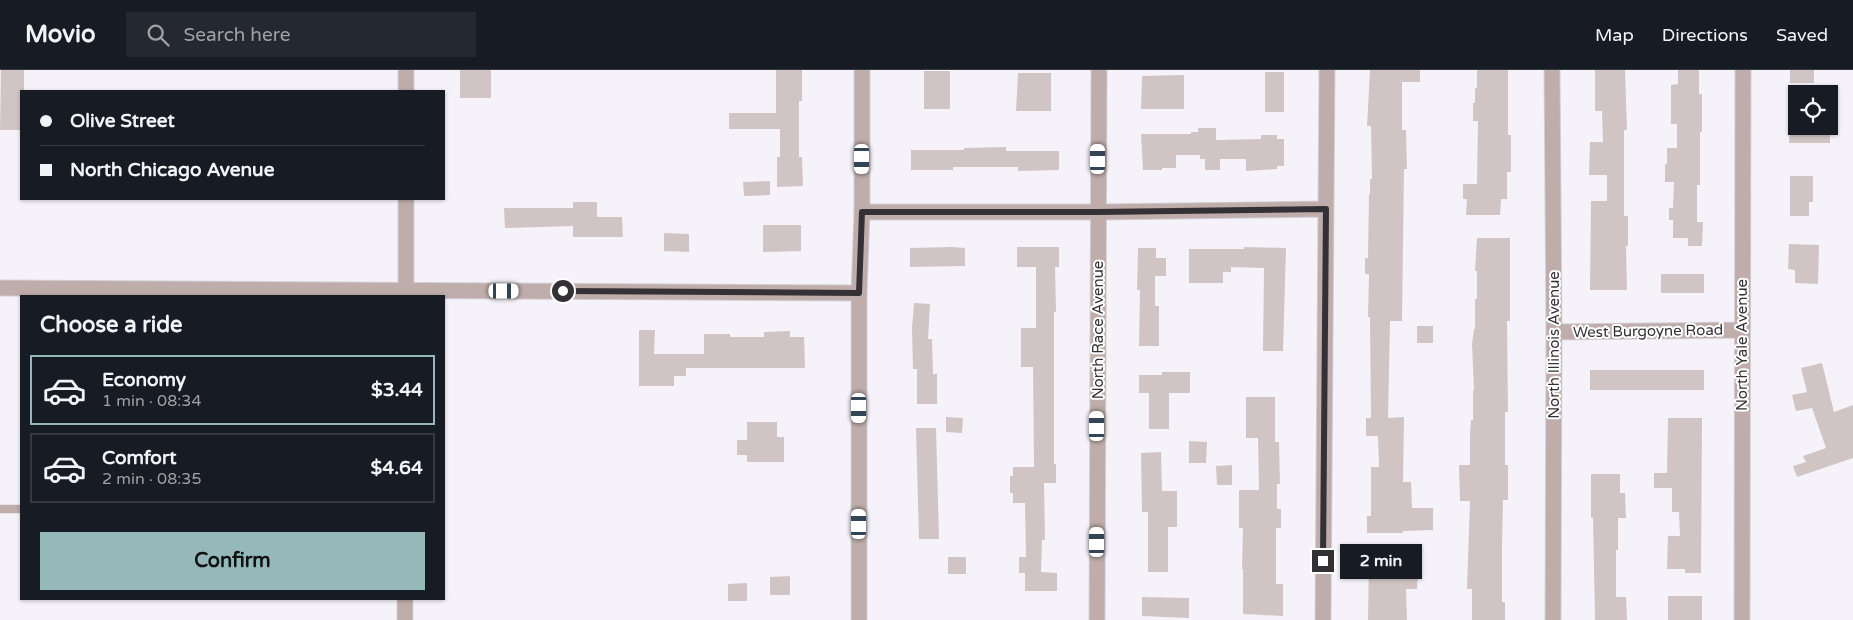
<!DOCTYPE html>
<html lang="en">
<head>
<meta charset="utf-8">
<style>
	body { margin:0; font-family:"Varela Round",sans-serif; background:#242831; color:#f1f3f6; height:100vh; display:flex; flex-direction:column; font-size:19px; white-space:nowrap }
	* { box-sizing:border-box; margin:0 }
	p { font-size:16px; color:#9ea1a6 }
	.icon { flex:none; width:28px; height:28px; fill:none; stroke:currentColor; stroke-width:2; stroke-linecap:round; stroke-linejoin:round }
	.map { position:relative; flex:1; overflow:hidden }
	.details { position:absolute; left:20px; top:225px; width:425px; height:305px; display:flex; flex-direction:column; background:#171b24; border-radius:0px; box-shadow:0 1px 4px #0004 }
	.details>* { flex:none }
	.guide { position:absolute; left:20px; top:20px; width:425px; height:110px; border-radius:0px; box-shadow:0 1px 4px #0004; display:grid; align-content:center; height:110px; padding:0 20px; background:#171b24 }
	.fabs { position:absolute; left:1788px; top:15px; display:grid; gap:10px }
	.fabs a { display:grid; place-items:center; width:50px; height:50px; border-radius:0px; background:#171b24; box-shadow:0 1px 4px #0004; font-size:25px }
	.end { position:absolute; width:22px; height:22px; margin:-11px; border:6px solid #333135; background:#fff; box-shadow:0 0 0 2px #fff }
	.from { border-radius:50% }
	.bubble { position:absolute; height:35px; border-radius:0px; background:#171b24; box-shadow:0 1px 4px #0004; font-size:16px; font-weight:700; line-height:35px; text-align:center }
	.car { position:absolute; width:15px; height:30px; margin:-15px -8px; border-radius:6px; box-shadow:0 0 4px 1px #0007; background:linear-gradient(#fff 24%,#345 0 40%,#fff 0 76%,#345 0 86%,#fff 0) }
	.guide b { display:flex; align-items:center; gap:18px; height:48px; font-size:19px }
	.guide b+b { border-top:1px solid #363941 }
	.guide i { width:12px; height:12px; background:#f1f3f6 }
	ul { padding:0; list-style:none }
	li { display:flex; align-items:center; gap:15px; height:70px; margin:0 10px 8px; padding:0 10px; border:2px solid #363941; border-radius:0px }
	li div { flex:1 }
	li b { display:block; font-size:19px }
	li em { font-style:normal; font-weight:700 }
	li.active { border-color:#95b8bb }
	li>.icon { width:45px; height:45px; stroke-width:1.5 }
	h2 { padding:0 20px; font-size:22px; line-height:60px }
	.action { display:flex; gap:10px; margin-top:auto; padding:10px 20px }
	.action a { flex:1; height:58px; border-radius:0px; background:#95b8bb; color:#111; font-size:20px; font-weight:700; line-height:58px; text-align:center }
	header { display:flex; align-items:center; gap:30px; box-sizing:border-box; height:70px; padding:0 25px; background:#171b24; border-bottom:1px solid #363941 }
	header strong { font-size:24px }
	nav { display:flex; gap:28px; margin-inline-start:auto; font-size:18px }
	.search { width:350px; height:45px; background:#242831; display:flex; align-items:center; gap:12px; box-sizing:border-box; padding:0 18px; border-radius:0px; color:#9ea1a6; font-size:19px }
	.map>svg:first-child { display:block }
	.building { fill:#d0c5c4 }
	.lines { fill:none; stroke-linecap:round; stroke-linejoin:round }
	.service-casing { stroke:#d3cfd7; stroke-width:9 }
	.minor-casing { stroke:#d3cfd7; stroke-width:17 }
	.tertiary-casing { stroke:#d3cfd7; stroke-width:17 }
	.service { stroke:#beadaa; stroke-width:8 }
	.minor { stroke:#beadaa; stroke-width:15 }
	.tertiary { stroke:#beadaa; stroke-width:15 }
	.route { stroke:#333135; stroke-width:6 }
	.labels { text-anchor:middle; stroke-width:4; stroke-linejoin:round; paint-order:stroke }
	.street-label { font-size:15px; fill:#333135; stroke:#fff }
</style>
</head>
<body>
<header>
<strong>Movio</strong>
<div class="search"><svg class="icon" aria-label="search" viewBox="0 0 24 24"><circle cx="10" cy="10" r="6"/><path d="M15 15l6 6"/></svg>Search here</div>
<nav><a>Map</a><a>Directions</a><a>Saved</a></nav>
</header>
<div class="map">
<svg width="1853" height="550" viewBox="0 0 1853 550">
	<rect width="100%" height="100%" fill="#f6f2fa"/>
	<path class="building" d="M1,0H24V21H21V60H0Z
		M460,0H491V28H460Z
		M776,0H802V31H799V87H802L803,116L777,117V87H780V59H729V43H776Z
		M1370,0H1420V12H1402V60H1406L1407,99H1404L1402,251H1390L1388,348L1404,347L1403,412H1411L1412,438H1433V460L1403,461V463H1367V446H1371V397H1379L1378,366H1366V348H1371L1370,247H1368L1369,204H1365V188H1368L1369,124H1370V109H1372L1371,56H1367Z
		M1477,0H1508V65H1511V102H1507V129H1501L1500,145H1466L1467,129H1463V114H1477L1478,51H1473V33H1475V18H1477Z
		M1595,0H1625L1627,60H1624V146H1628V176H1626L1627,220H1590L1591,131H1607V105H1589L1590,72H1603L1602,41H1595Z
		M1678,0H1699V24H1702V62H1700V115H1697V152H1703L1702,176H1688V168H1673V150H1669V138H1673L1674,112H1665V94H1667V78H1677V54H1671V15L1678,14Z
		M1790,0H1814V13H1790Z
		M924,1H950V39H924Z
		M1265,2H1284V42H1265Z
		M1018,3H1051V41H1016Z
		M1184,5V39H1141L1142,6Z
		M1790,56H1830V73H1789Z
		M1198,58H1216V70L1261,69V65H1277V69H1284V96H1277V99L1246,101V89H1220V100H1205V89H1200V85H1176V98H1162V100H1143L1141,64H1191V62H1198Z
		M1006,77V81H1059V100L1018,101V97H953V100H911V80H964V78Z
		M1790,106H1813V132H1809V146H1790Z
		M770,111V125L744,126L743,112Z
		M573,132H597V147H622L623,167H573V156L505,158L504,138H573Z
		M763,155H801V181L763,182Z
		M664,163L689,164V182L664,181Z
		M1477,168H1510V251H1507L1508,342H1505V395H1508V430H1503L1502,478V532H1505V550H1472V519H1467L1470,431H1460L1459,395H1470V365L1471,350H1473V320H1474L1472,274L1474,259H1475V229H1477V201H1475Z
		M1789,174L1819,175L1818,214L1795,213V200L1788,199Z
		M952,177L965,178V196L910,197V178Z
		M1017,177H1059V197H1055L1056,242H1054V394H1056V413H1044L1045,470H1042L1041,502L1057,503V521H1025V503H1019V487H1026L1025,433H1013V423H1010V406H1013V397H1034L1033,297H1021V258H1036V197H1017Z
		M1244,177L1286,178L1283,281H1263L1264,198L1231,197V202H1223V213H1189V179H1244Z
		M1138,178H1156V188H1166V206H1155V236H1159V276H1139L1140,220H1137Z
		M1661,204H1704V223H1661Z
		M914,233L930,234L928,269H932L933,304H937V334H917V299H913L912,258Z
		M1417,256H1433V273H1417Z
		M639,260H655L654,284H704V264H730V267H764V262L790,261V267H804L805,298H686V306H674V316H639Z
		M1822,293L1834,342L1853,335V388L1797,407L1793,396L1806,392L1803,386L1826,378L1812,338L1796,341L1792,325L1807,322L1801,298Z
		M1590,300H1704V320H1590Z
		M1162,302H1190V323H1169V359H1149V323H1139V305H1162Z
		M1246,327H1275V372H1279L1280,414H1277V439H1281V458H1276V514H1283V546L1243,544V499H1242L1243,458H1239V420H1259L1258,368H1246Z
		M946,347L963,348L962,363L946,362Z
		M1668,348H1702L1701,503H1685V499H1667L1668,466H1680L1679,442H1672V418H1654V403H1667Z
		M747,352H777V367H784V392H747V385H737V370H747Z
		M916,358H936L939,469H919Z
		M1189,371L1207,372L1206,393H1189Z
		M1161,382L1162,421H1177V457H1168V502H1148V442H1142L1141,383Z
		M1232,395V415H1217L1216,396Z
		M1591,404H1620V423H1625L1626,448H1618V480H1616V527H1626L1627,550H1595L1593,448H1591Z
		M1369,485H1413V502H1418L1417,519H1406L1407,550H1368Z
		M948,487H966V504H948Z
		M790,506V525H770V507Z
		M747,513V531H728V514Z
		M1668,526H1702V550H1668Z
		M1142,527L1189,528V548L1142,546Z"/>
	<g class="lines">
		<defs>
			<path id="service" d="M0,439H21"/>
			<path id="minor" d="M1552,0L1554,262L1553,550
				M406,21V0
				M862,142H1098L1325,139
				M0,218L859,223
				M406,226V129
				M1554,262L1742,260
				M405,550V529
				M1097,550L1099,0
				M1323,550L1327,0
				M1742,550L1743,0"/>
			<path id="tertiary" d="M859,550V223L862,142V0"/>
		</defs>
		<use href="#service" class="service-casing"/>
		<use href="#minor" class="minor-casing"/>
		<use href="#tertiary" class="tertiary-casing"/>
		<use href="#service" class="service"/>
		<use href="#minor" class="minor"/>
		<use href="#tertiary" class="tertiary"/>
	</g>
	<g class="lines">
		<path class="route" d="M563,221L859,223L862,142H1098L1326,139L1323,491"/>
	</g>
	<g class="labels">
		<g class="street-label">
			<text transform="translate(1098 260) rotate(-90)" y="5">North Race Avenue</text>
			<text transform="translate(1648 261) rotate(-1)" y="5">West Burgoyne Road</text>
			<text transform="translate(1554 275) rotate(-90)" y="5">North Illinois Avenue</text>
			<text transform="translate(1742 275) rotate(-90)" y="5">North Yale Avenue</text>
		</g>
	</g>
</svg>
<div class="fabs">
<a><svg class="icon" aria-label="locate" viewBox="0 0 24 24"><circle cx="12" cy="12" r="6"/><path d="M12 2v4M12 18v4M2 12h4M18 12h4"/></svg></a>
</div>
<i class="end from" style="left:563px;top:221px"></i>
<i class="end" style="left:1323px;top:491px"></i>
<div class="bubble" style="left:1340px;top:474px;width:82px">2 min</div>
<i class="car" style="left:862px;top:89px;rotate:180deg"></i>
<i class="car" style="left:1098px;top:89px;rotate:0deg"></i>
<i class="car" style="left:504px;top:221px;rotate:90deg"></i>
<i class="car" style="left:859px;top:338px;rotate:180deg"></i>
<i class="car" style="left:1097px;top:356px;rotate:0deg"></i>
<i class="car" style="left:859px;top:454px;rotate:0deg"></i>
<i class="car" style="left:1097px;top:472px;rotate:0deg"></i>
<div class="guide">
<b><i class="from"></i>Olive Street</b>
<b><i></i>North Chicago Avenue</b>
</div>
<section class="details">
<h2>Choose a ride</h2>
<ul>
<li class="active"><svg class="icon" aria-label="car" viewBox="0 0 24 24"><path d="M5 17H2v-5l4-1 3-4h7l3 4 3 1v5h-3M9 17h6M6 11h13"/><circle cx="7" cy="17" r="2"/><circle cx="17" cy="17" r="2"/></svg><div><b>Economy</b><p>1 min · 08:34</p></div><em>$3.44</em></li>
<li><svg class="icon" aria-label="car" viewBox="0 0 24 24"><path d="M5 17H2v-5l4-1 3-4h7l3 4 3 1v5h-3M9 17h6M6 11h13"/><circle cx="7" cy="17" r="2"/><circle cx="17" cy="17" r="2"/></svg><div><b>Comfort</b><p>2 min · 08:35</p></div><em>$4.64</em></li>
</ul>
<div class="action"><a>Confirm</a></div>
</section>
</div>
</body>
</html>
